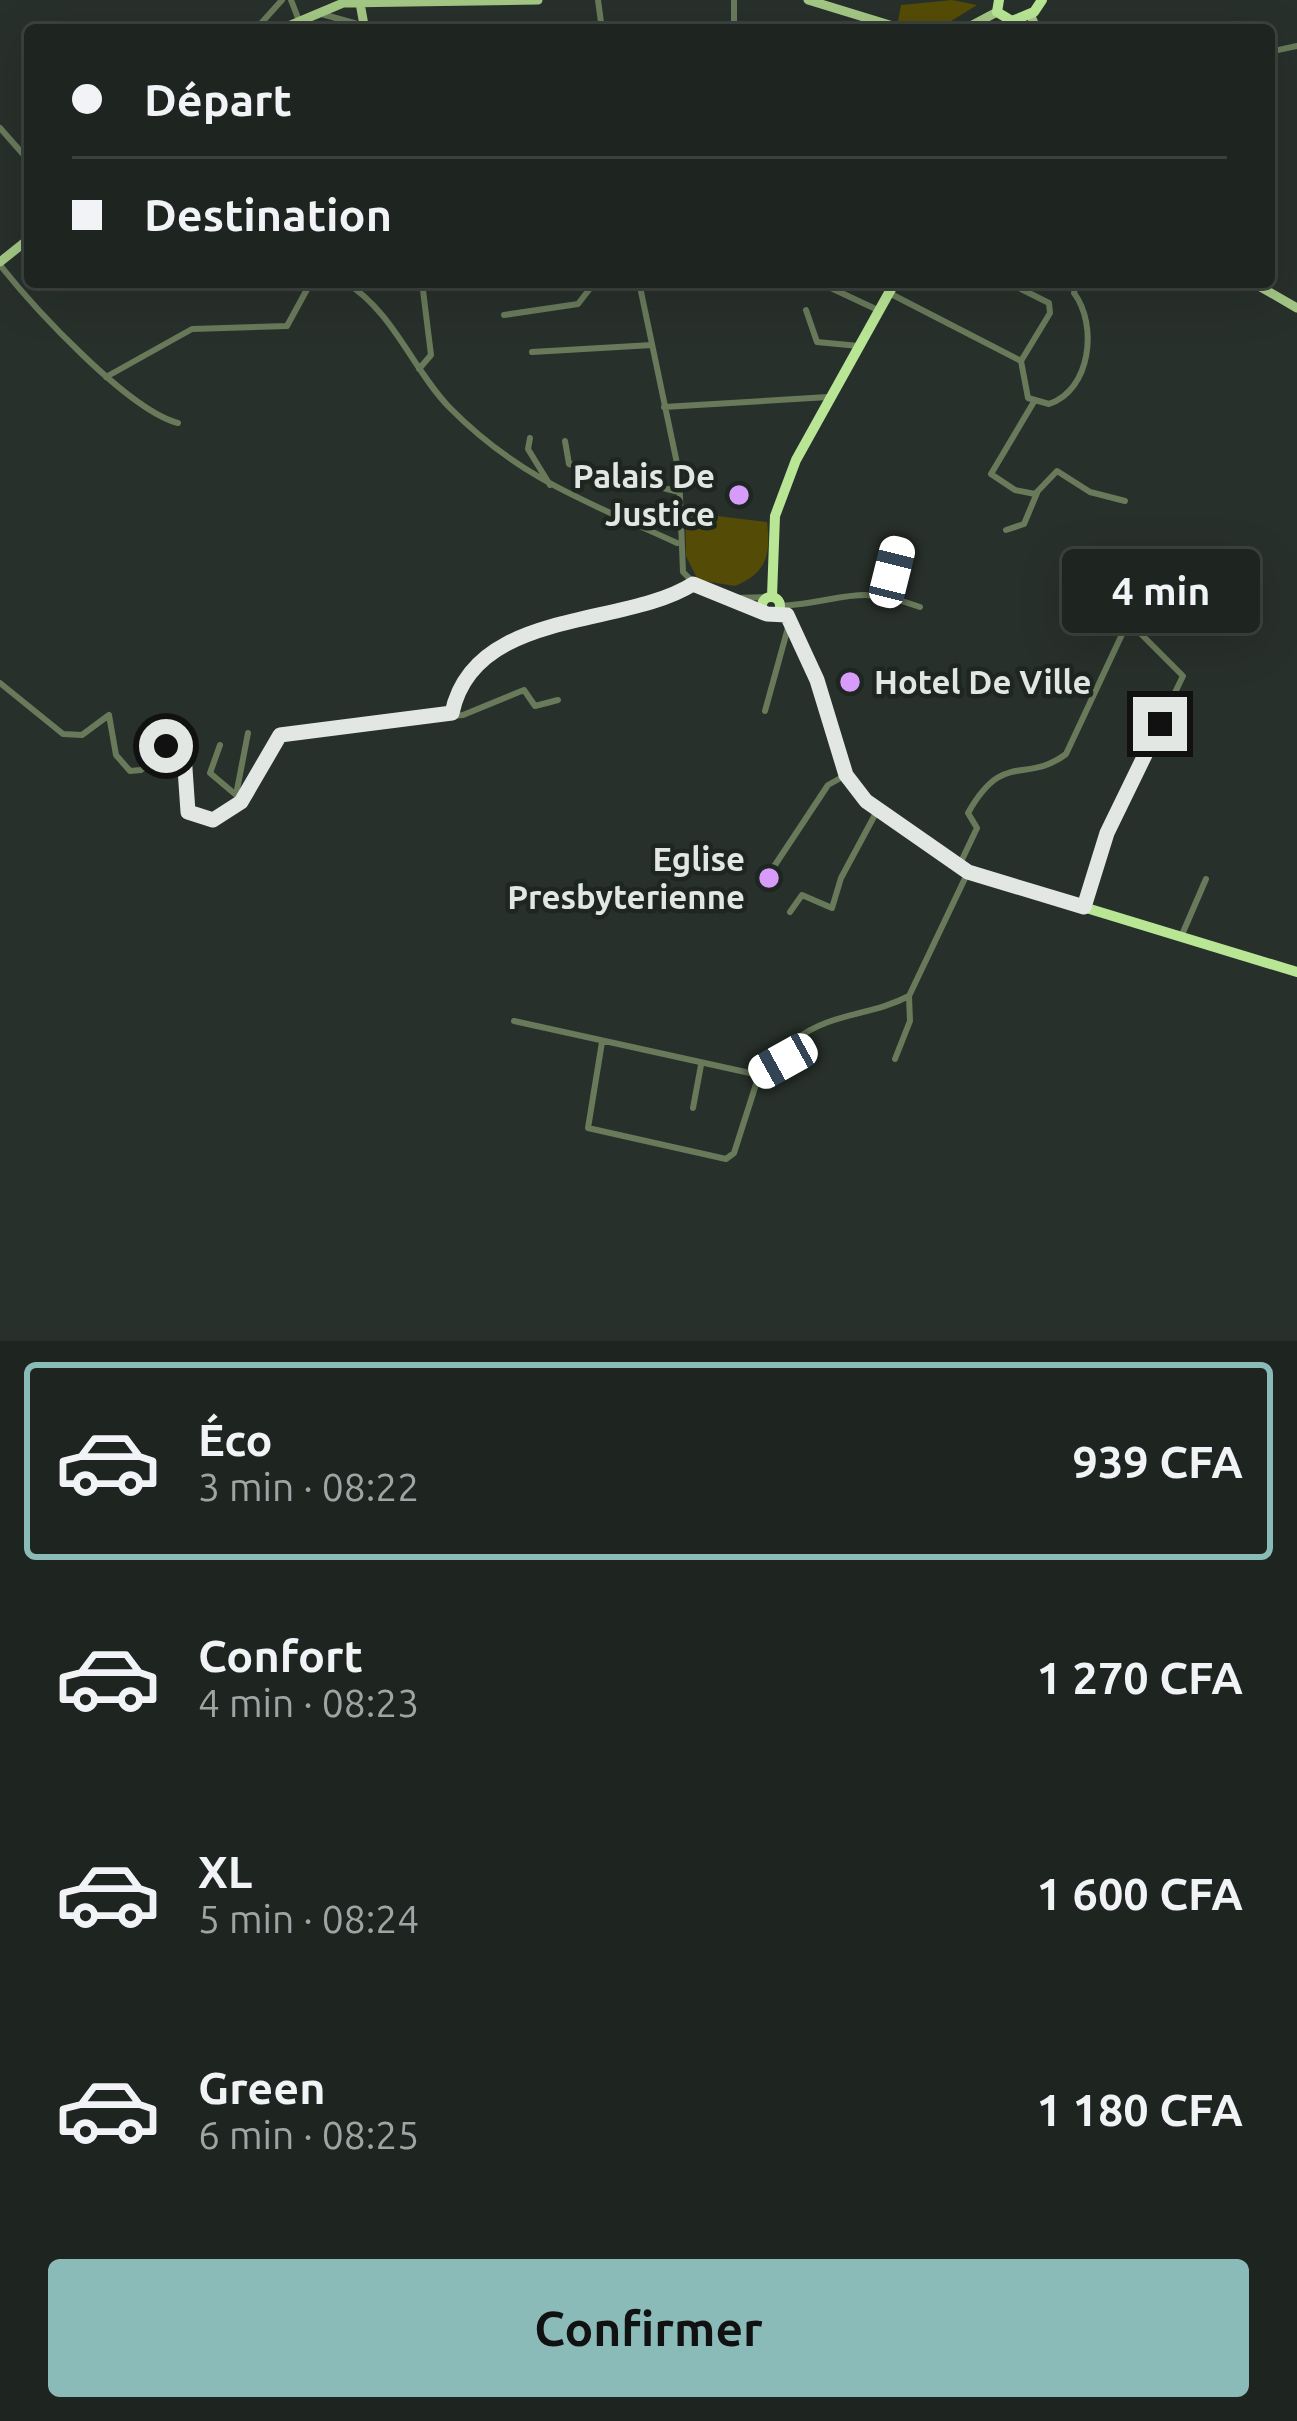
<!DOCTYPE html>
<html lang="fr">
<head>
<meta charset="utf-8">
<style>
	body { margin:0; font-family:Ubuntu,sans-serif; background:#2b302d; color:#f1f3f6; height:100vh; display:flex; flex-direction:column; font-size:45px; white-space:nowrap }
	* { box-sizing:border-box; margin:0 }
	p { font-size:39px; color:#a1a4a5 }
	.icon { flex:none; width:66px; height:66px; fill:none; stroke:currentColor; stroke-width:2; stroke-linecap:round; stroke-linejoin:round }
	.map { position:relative; height:1341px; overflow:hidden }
	.panel { display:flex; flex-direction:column; background:#1e2420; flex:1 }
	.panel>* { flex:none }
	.top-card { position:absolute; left:24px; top:24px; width:1251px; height:264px; border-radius:12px; box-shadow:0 12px 48px #0002,0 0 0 3px #3c413e; display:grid; align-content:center; height:264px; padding:0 48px; background:#1e2420 }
	.end { position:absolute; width:54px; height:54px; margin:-27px; border:15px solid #e2e7e4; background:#111; box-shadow:0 0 0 6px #111 }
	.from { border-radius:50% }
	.bubble { position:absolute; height:84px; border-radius:12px; background:#1e2420; box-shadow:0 12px 48px #0002,0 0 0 3px #3c413e; font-size:39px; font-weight:700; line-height:84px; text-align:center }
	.car { position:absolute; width:36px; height:72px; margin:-36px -18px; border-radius:15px; box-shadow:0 0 9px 3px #0007; background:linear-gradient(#fff 24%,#345 0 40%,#fff 0 76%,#345 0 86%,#fff 0) }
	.top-card b { display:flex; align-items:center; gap:42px; height:114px; font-size:45px }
	.top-card b+b { border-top:3px solid #3c413e }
	.top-card i { width:30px; height:30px; background:#f1f3f6 }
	ul { padding:21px 0 0; list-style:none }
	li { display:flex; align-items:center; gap:36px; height:198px; margin:0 24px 18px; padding:0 24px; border:6px solid transparent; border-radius:12px }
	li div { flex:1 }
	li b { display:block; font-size:45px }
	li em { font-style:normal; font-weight:700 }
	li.on { border-color:#8bbbb9 }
	li>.icon { width:108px; height:108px; stroke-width:1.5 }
	.cta { display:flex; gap:24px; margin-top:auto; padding:24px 48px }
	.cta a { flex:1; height:138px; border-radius:12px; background:#8bbbb9; color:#111; font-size:48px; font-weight:700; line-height:138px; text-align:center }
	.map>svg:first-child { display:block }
	.green { fill:#544c06 }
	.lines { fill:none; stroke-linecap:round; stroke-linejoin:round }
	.minor { stroke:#697a5b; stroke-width:6 }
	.major { stroke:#a3c785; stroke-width:9 }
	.highway { stroke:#b9e695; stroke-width:10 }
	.route { stroke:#e2e7e4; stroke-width:15 }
	.poi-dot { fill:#d79bf9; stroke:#1e2622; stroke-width:4.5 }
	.labels { text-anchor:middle; stroke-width:9; stroke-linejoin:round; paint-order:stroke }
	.poi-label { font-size:33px; font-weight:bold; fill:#e2e7e4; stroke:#1e2622; text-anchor:end }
</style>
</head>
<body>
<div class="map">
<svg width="1297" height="1341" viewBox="0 0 1297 1341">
	<rect width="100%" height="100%" fill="#28302b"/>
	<path class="green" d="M952,0L977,5L940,28L898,21L901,5Z
		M685,512L767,522C771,554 767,573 735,586L698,580L686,556Z"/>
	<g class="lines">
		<path class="minor" d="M291,0L298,18
			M598,0L602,30
			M318,13L379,30
			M255,30L282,0
			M734,30V0
			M1269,52L1297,46
			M0,128L30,162
			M0,265C34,308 128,410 178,423
			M345,282C394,312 412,369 450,408C520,479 590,503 677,543
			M639,282L679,473L683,572L699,588L764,612
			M818,282L880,311
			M1021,289L1049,303L1050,313L1021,361L1028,398L1049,404C1091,390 1098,325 1074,293L1076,282
			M891,294L1021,361
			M806,310L817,342L859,346
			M504,315L578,304L595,282
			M532,352L652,345
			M419,369L431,355L422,282
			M106,377L192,329L287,326L311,282
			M1035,400L991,474L1015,490L1035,494L1057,471L1090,492L1125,501
			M664,407L828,397
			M530,438L528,449L550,485
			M565,441L569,464L679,492
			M1006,530L1024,524L1037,493
			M886,596L898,547
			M732,598L769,597
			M781,606C843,602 856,583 920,607
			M0,683L63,734L82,735L109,715L116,755L130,771L141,770L175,742L184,754L188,812L213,820C258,801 255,748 289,731L463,715L524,690L535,706L558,700
			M765,711L789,624
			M451,713C474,608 624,629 693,584
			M220,745L210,773L242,800
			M236,795L248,733
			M959,866L977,828L968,813C1004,749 1025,785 1066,754L1125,628L1133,626L1183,676L1107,833L1084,907
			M773,868L828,785L846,775
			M790,912L802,895L832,908L841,878L877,811
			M1181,937L1206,879
			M514,1021L759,1075
			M602,1042L588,1128L726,1159L734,1153L759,1075L793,1052L795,1040C831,1012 871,1016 909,996
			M895,1059L910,1021L909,996L968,872
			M693,1108L701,1065"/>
		<path class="major" d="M808,0L906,30
			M360,3L364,25
			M1030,14L1037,30
			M279,30L343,3L538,0
			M963,30L997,12
			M0,262L30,238
			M1252,282L1297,308"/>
		<path class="highway" d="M999,0L997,12L1012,21L1034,12L1042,0
			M772,596L775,516L796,460L895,282
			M762 606a9 9 0 1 1 18 0a9 9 0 1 1-18 0Z
			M778,612L787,615L817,680L846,775L877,811L968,872L1297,972"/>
	</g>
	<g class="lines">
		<path class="route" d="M166,746L175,742L184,754L188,812L213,820L241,802L280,735L452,713C474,608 624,628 693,584L767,614L787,615L817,680L846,775L866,801L968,872L1084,907L1107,833L1160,724"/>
	</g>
	<g class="poi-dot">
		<circle cx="739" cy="495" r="12"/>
		<circle cx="850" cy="682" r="12"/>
		<circle cx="769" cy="878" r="12"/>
	</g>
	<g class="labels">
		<g class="poi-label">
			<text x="715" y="488">Palais De<tspan x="715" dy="38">Justice</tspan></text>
			<text x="874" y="694" text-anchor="start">Hotel De Ville</text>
			<text x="745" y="871">Eglise<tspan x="745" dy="38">Presbyterienne</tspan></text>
		</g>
	</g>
</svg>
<i class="end from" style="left:166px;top:746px"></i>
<i class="end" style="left:1160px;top:724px"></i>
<div class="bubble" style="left:1062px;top:549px;width:198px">4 min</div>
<i class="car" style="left:892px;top:572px;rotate:14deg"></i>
<i class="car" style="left:783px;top:1061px;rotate:241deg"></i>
<div class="top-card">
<b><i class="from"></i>Départ</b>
<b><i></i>Destination</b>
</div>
</div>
<section class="panel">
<ul>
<li class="on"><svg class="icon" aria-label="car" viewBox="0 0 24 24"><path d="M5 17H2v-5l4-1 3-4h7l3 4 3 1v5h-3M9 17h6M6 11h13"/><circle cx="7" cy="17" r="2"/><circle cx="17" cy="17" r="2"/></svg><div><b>Éco</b><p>3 min · 08:22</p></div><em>939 CFA</em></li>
<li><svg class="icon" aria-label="car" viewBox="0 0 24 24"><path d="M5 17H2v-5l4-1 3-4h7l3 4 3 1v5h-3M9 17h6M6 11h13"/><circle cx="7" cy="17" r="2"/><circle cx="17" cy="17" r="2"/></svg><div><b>Confort</b><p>4 min · 08:23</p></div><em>1 270 CFA</em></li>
<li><svg class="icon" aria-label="car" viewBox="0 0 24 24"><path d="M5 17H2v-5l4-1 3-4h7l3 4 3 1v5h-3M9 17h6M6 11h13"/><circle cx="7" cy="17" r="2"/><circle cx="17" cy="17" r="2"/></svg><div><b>XL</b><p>5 min · 08:24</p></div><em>1 600 CFA</em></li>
<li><svg class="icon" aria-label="car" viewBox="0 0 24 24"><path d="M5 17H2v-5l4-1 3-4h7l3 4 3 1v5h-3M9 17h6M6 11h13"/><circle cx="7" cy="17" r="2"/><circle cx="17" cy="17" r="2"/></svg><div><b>Green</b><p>6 min · 08:25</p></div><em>1 180 CFA</em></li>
</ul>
<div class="cta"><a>Confirmer</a></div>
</section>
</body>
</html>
